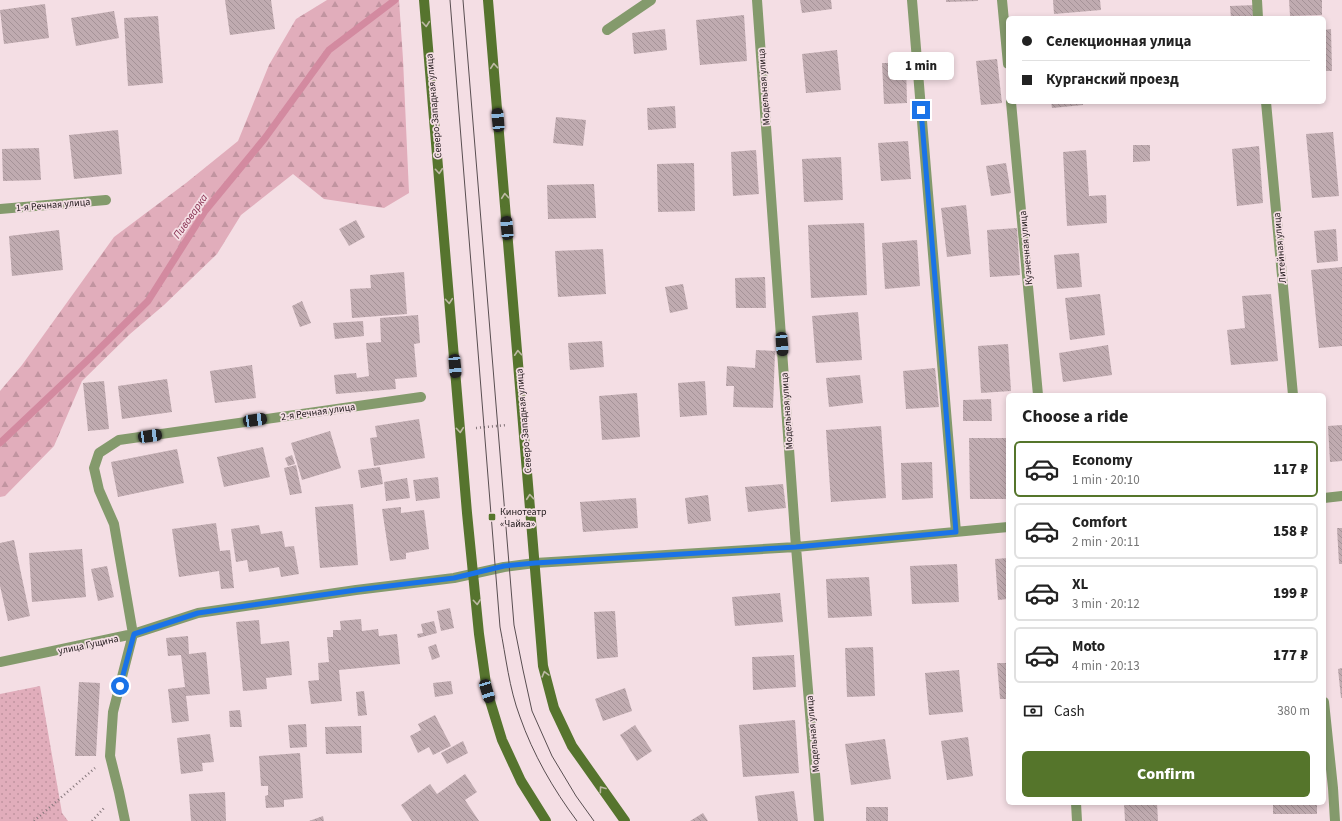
<!DOCTYPE html>
<html lang="en">
<head>
<meta charset="utf-8">
<style>
	body { margin:0; font-family:"Source Sans 3",sans-serif; background:#f2f2f2; color:#222; height:100vh; display:flex; flex-direction:column; font-size:15px; white-space:nowrap }
	* { box-sizing:border-box; margin:0 }
	p { font-size:13px; color:#767676 }
	.icon { flex:none; width:22px; height:22px; fill:none; stroke:currentColor; stroke-width:2; stroke-linecap:round; stroke-linejoin:round }
	.map { position:relative; flex:1; overflow:hidden }
	.details { position:absolute; left:1006px; top:393px; width:320px; height:412px; display:flex; flex-direction:column; background:#fff; border-radius:6px; box-shadow:0 2px 6px #0003 }
	.details>* { flex:none }
	.hud { position:absolute; left:1006px; top:16px; width:320px; height:88px; border-radius:6px; box-shadow:0 2px 6px #0003; display:grid; align-content:center; height:88px; padding:0 16px; background:#fff }
	.end { position:absolute; width:18px; height:18px; margin:-9px; border:5px solid #1a73e8; background:#fff; box-shadow:0 0 0 2px #fff }
	.from { border-radius:50% }
	.bubble { position:absolute; height:28px; border-radius:6px; background:#fff; box-shadow:0 2px 6px #0003; font-size:13px; font-weight:800; line-height:28px; text-align:center }
	.car { position:absolute; width:12px; height:24px; margin:-12px -6px; border-radius:5px; box-shadow:0 0 3px 1px #0007; background:linear-gradient(#222 24%,#8ab4d8 0 40%,#222 0 76%,#8ab4d8 0 86%,#222 0) }
	.hud b { display:flex; align-items:center; gap:14px; height:38px; font-size:15px }
	.hud b+b { border-top:1px solid #e0e0e0 }
	.hud i { width:10px; height:10px; background:#222 }
	ul { padding:0; list-style:none }
	li { display:flex; align-items:center; gap:12px; height:56px; margin:0 8px 6px; padding:0 8px; border:2px solid #e0e0e0; border-radius:6px }
	li div { flex:1 }
	li b { display:block; font-size:15px }
	li em { font-style:normal; font-weight:800 }
	li.current { border-color:#55752b }
	li>.icon { width:36px; height:36px; stroke-width:1.5 }
	h2 { padding:0 16px; font-size:18px; line-height:48px }
	.pay { display:flex; align-items:center; gap:10px; height:44px; padding:0 16px; font-size:15px }
	.pay p { margin-inline-start:auto }
	.button { display:flex; gap:8px; margin-top:auto; padding:8px 16px }
	.button a { flex:1; height:46px; border-radius:6px; background:#55752b; color:#fff; font-size:16px; font-weight:800; line-height:46px; text-align:center }
	.map>svg:first-child { display:block }
	.forest { fill:url(#forest-firs) }
	.park { fill:url(#park-dots) }
	.lines { fill:none; stroke-linecap:round; stroke-linejoin:round }
	.stream { stroke:#d38aa0; stroke-width:7 }
	.building { fill:url(#building-back-hatch) }
	.path { stroke:#827478; stroke-width:2.5; stroke-dasharray:1 3; stroke-linecap:butt }
	.minor { stroke:#849a6c; stroke-width:10 }
	.secondary { stroke:#56742e; stroke-width:10 }
	.tram { stroke:#594e51; stroke-width:1 }
	.oneway { stroke:#bdb9a4 }
	.route { stroke:#1a73e8; stroke-width:5 }
	.poi-dot { fill:#55752b; stroke:#f4dee4; stroke-width:1.5 }
	.labels { text-anchor:middle; stroke-width:3.5; stroke-linejoin:round; paint-order:stroke }
	.street-label { font-size:10px; fill:#1e1719; stroke:#f4dee4 }
	.poi-label { font-size:10px; fill:#1e1719; stroke:#f4dee4; text-anchor:start }
	.water-label { font-size:11px; font-style:italic; fill:#862f50; stroke:#f4dee4 }
</style>
</head>
<body>
<div class="map">
<svg width="1342" height="821" viewBox="0 0 1342 821">
	<defs>
		<pattern id="forest-firs" width="22" height="20" patternUnits="userSpaceOnUse"><rect width="22" height="20" fill="#e1adbb"/><path d="M5 1l3.5 6h-7zM16 11l3.5 6h-7z" fill="#c194a0"/></pattern>
		<pattern id="park-dots" width="8" height="8" patternUnits="userSpaceOnUse"><rect width="8" height="8" fill="#e1adbb"/><path d="M2 2h.1M6 6h.1" fill="none" stroke="#c194a0" stroke-width="1.8" stroke-linecap="round"/></pattern>
		<pattern id="building-back-hatch" width="6" height="6" patternUnits="userSpaceOnUse"><rect width="6" height="6" fill="#c0abb0"/><path d="M-1 5l2 2M0 0l6 6M5-1l2 2" fill="none" stroke="#a59297"/></pattern>
	</defs>
	<rect width="100%" height="100%" fill="#f4dee4"/>
	<path class="forest" d="M327,0H399L403,59L409,193L384,208L324,199L293,174L241,215L217,254L164,305L130,334L82,381L54,446L5,496L0,497V391L22,365L114,237L186,183L238,141L269,65L296,19Z"/>
	<path class="park" d="M40,686L62,813L68,821H0V694Z"/>
	<g class="lines">
		<path class="stream" d="M0,443L91,357L148,301L205,211L265,138L329,50L395,0"/>
	</g>
	<path class="building" d="M225,0H271L275,29L230,35Z
		M800,0H831L832,9L802,13Z
		M946,0H978V1L946,2Z
		M1053,0H1100L1101,10L1054,14Z
		M1289,0H1322V15L1290,16Z
		M45,4L49,38L4,44L0,10Z
		M1256,5V18H1231L1230,6Z
		M114,11L119,38L76,46L71,18Z
		M744,15L747,61L700,65L696,20Z
		M158,16L163,83L128,86L124,18Z
		M665,29L667,50L634,54L632,33Z
		M1331,29L1332,71H1324V30Z
		M837,50L841,90L806,93L802,54Z
		M997,59L1002,103L981,105L976,61Z
		M882,63H906L907,103L884,104Z
		M1051,102H1082L1083,105L1052,108Z
		M675,106L676,128L648,130L647,108Z
		M556,117L586,120L583,146L553,143Z
		M118,130L122,174L74,179L69,135Z
		M1333,132L1339,196L1312,198L1306,134Z
		M908,141L911,179L881,181L878,143Z
		M1133,145H1150V161L1133,162Z
		M1259,146L1263,203L1237,206L1232,149Z
		M39,148L41,180L3,181L2,149Z
		M756,150L759,194L733,196L731,152Z
		M1086,150L1089,196L1106,195L1107,223L1067,226L1063,152Z
		M841,157L843,200L804,202L802,159Z
		M694,163L695,211L658,212L657,164Z
		M1006,163L1011,193L991,196L986,166Z
		M594,184L596,218L548,219L547,185Z
		M966,205L971,254L947,257L941,208Z
		M356,220L365,237L349,246L339,229Z
		M864,223L867,295L811,298L808,225Z
		M1017,228L1020,275L990,277L987,230Z
		M1336,229L1338,261L1317,263L1314,231Z
		M59,230L63,270L12,276L9,236Z
		M917,240L920,286L885,289L882,243Z
		M603,249L606,294L558,297L555,251Z
		M1079,253L1082,287L1057,289L1054,255Z
		M1342,267V346L1319,348L1311,270Z
		M404,272L407,314L352,318L350,289L371,288L370,275Z
		M765,277L766,308H736L735,278Z
		M683,284L688,309L670,313L665,287Z
		M1100,294L1105,335L1070,340L1065,298Z
		M1271,294L1278,361L1231,365L1227,330L1245,328L1242,296Z
		M302,301L311,323L300,327L292,306Z
		M858,312L862,360L816,363L812,316Z
		M418,315L420,343L414,344L417,377L395,379L396,389L336,394L334,375L356,373L357,378L369,376L366,343L381,342L380,318Z
		M363,321L364,336L335,339L333,323Z
		M602,341L604,367L570,370L568,343Z
		M1008,344L1011,391L981,393L978,346Z
		M1108,345L1112,375L1063,382L1059,353Z
		M756,350L775,351L773,408L733,407L734,386H726L727,366L755,368Z
		M252,365L256,398L215,403L210,371Z
		M935,368L939,407L906,409L903,371Z
		M860,375L863,403L829,407L826,378Z
		M167,379L172,412L122,419L118,386Z
		M104,381L109,429L88,431L83,383Z
		M705,381L707,415L680,417L678,383Z
		M637,393L640,437L602,440L599,396Z
		M991,399L992,421H963V400Z
		M419,419L425,458L374,466L370,438L377,437L375,426Z
		M1342,425V461L1330,462L1328,426Z
		M881,426L886,498L831,502L826,430Z
		M330,431L341,468L302,480L291,443Z
		M969,438H1008V499H970Z
		M263,447L270,477L224,487L217,457Z
		M177,449L184,483L118,497L111,462Z
		M292,455L295,464L288,466L285,458Z
		M932,462L933,498L902,500L901,463Z
		M296,465L302,493L290,495L284,468Z
		M380,467L383,484L361,488L358,470Z
		M438,477L440,498L416,501L413,480Z
		M407,478L410,498L386,501L384,482Z
		M783,484L786,508L748,512L745,487Z
		M708,495L711,521L688,524L685,498Z
		M636,498L638,528L583,532L580,502Z
		M353,504L358,565L320,568L315,507Z
		M401,507V513L424,510L429,549L406,553V559L390,561L382,509Z
		M216,523L220,551L230,550L234,588L221,589L219,571L179,577L172,529Z
		M259,525L261,534L282,531L285,547L294,546L299,574L281,577L279,567L249,572L247,560L236,562L231,529Z
		M1337,528H1342V564H1339Z
		M14,540L30,616L8,621L0,586V543Z
		M82,549L86,597L32,602L29,553Z
		M1008,558V599L998,600L995,559Z
		M957,564L959,602L912,604L910,566Z
		M107,566L114,597L98,601L91,569Z
		M869,577L872,616L828,618L826,579Z
		M780,593L783,622L735,626L732,597Z
		M450,608L454,628L441,631L437,611Z
		M615,611L618,657L597,659L594,612Z
		M361,619L362,631L378,629L379,636L397,634L400,664L339,670L342,701L311,704L308,681L319,680L318,663L329,662L327,637H333V630H341L340,621Z
		M259,620L261,644L289,641L292,675L266,678L267,689L243,691L236,622Z
		M434,621L437,633L418,638L417,634L423,633L421,624Z
		M188,636L189,654L206,652L210,694L186,696L189,721L172,723L168,689L185,687L181,655L168,656L166,638Z
		M436,644L440,657L432,660L428,647Z
		M873,647L875,696L847,697L845,648Z
		M794,655L796,687L753,690L752,657Z
		M997,663H1008V699H1000Z
		M1342,668V698H1341L1338,669Z
		M959,670L963,712L929,715L925,673Z
		M451,681L453,694L435,697L433,683Z
		M79,682L100,683L96,756H75Z
		M625,688L632,711L603,721L595,699Z
		M364,691L367,715L358,716L356,692Z
		M240,710L242,727H230L229,711Z
		M435,715L451,746L433,755L429,747L418,753L410,736L421,730L418,724Z
		M795,720L799,773L743,777L739,725Z
		M306,724L307,747L290,748L288,725Z
		M635,725L652,751L637,761L620,735Z
		M361,726L362,753L326,754L325,727Z
		M210,734L214,762L202,763L203,771L181,774L177,738Z
		M968,737L973,776L947,780L941,741Z
		M885,739L891,779L851,785L845,744Z
		M463,741L468,753L447,764L441,753Z
		M300,753L303,798L284,800V807L266,808L265,796L268,795V786H261L259,756Z
		M465,774L477,792L465,800L479,821H412L401,805L430,784L437,794Z
		M794,791L798,821H758L755,796Z
		M225,792L226,821H191L189,794Z
		M1124,803H1157L1158,821H1125Z
		M1273,803H1317V814H1273Z
		M866,807H888V821H866Z
		M703,813L708,821H690Z
		M323,816L324,821H309Z"/>
	<g class="lines">
		<path class="path" d="M476,428L507,425
			M34,821L95,768
			M92,821L104,808"/>
		<path class="minor" d="M757,0L796,547L819,821
			M912,0L956,532
			M1002,0L1008,64
			M1257,0L1258,18
			M607,30L651,0
			M1011,102L1038,395
			M1266,102L1293,395
			M0,209L106,200
			M1324,498L1342,496
			M0,662L133,634L198,613L356,590L454,578L504,567L535,563L796,547L1008,527
			M1324,702L1333,788L1335,821
			M1076,803L1077,821
			M125,821L119,792L110,756L113,712L133,634L114,524L99,490L94,468L99,453L119,440L421,397"/>
		<path class="secondary" d="M424,0L467,513L479,634L487,691L502,740L521,781L546,821
			M488,0L543,666L554,708L572,746L625,821"/>
		<path class="tram" d="M450,0L500,627C506,657 509,688 520,717C533,754 553,789 577,821
			M463,0L514,625L523,670L532,711L552,756L576,796L594,821"/>
	</g>
	<defs><path id="oneway-chevron" d="M-2-3.5L2.5 0L-2 3.5" fill="none" stroke-width="1.6" stroke-linecap="round" stroke-linejoin="round"/></defs>
	<g class="oneway">
		<use href="#oneway-chevron" transform="translate(426 24) rotate(85)"/>
		<use href="#oneway-chevron" transform="translate(494 66) rotate(-95)"/>
		<use href="#oneway-chevron" transform="translate(439 171) rotate(85)"/>
		<use href="#oneway-chevron" transform="translate(505 196) rotate(-95)"/>
		<use href="#oneway-chevron" transform="translate(449 301) rotate(85)"/>
		<use href="#oneway-chevron" transform="translate(518 353) rotate(-94)"/>
		<use href="#oneway-chevron" transform="translate(460 430) rotate(85)"/>
		<use href="#oneway-chevron" transform="translate(530 497) rotate(-95)"/>
		<use href="#oneway-chevron" transform="translate(477 602) rotate(85)"/>
		<use href="#oneway-chevron" transform="translate(545 674) rotate(-105)"/>
		<use href="#oneway-chevron" transform="translate(602 789) rotate(-126)"/>
	</g>
	<g class="lines">
		<path class="route" d="M120,686L134,634L198,613L356,590L454,578L504,566L535,563L796,547L956,532L921,110"/>
	</g>
	<rect class="poi-dot" x="488" y="513" width="8" height="8" rx="2"/>
	<g class="labels">
		<g class="street-label">
			<text transform="translate(763 87) rotate(-94)" y="4">Модельная улица</text>
			<text transform="translate(433 106) rotate(-95)" y="4">Северо-Западная улица</text>
			<text transform="translate(53 204) rotate(-5)" y="4">1-я Речная улица</text>
			<text transform="translate(1025 248) rotate(-95)" y="4">Кузнечная улица</text>
			<text transform="translate(1279 248) rotate(-95)" y="4">Литейная улица</text>
			<text transform="translate(318 411) rotate(-8)" y="4">2-я Речная улица</text>
			<text transform="translate(786 411) rotate(-94)" y="4">Модельная улица</text>
			<text transform="translate(523 421) rotate(-95)" y="4">Северо-Западная улица</text>
			<text transform="translate(88 644) rotate(-12)" y="4">улица Гущина</text>
			<text transform="translate(812 734) rotate(-95)" y="4">Модельная улица</text>
		</g>
		<g class="poi-label">
			<text x="500" y="515">Кинотеатр<tspan x="500" dy="12">«Чайка»</tspan></text>
		</g>
		<g class="water-label">
			<text transform="translate(190 216) rotate(-55)" y="4">Пивоварка</text>
		</g>
	</g>
</svg>
<i class="end from" style="left:120px;top:686px"></i>
<i class="end" style="left:921px;top:110px"></i>
<div class="bubble" style="left:888px;top:52px;width:66px">1 min</div>
<i class="car" style="left:498px;top:120px;rotate:355deg"></i>
<i class="car" style="left:507px;top:228px;rotate:355deg"></i>
<i class="car" style="left:782px;top:344px;rotate:176deg"></i>
<i class="car" style="left:455px;top:366px;rotate:175deg"></i>
<i class="car" style="left:255px;top:420px;rotate:82deg"></i>
<i class="car" style="left:150px;top:436px;rotate:82deg"></i>
<i class="car" style="left:487px;top:691px;rotate:163deg"></i>
<div class="hud">
<b><i class="from"></i>Селекционная улица</b>
<b><i></i>Курганский проезд</b>
</div>
<section class="details">
<h2>Choose a ride</h2>
<ul>
<li class="current"><svg class="icon" aria-label="car" viewBox="0 0 24 24"><path d="M5 17H2v-5l4-1 3-4h7l3 4 3 1v5h-3M9 17h6M6 11h13"/><circle cx="7" cy="17" r="2"/><circle cx="17" cy="17" r="2"/></svg><div><b>Economy</b><p>1 min · 20:10</p></div><em>117 ₽</em></li>
<li><svg class="icon" aria-label="car" viewBox="0 0 24 24"><path d="M5 17H2v-5l4-1 3-4h7l3 4 3 1v5h-3M9 17h6M6 11h13"/><circle cx="7" cy="17" r="2"/><circle cx="17" cy="17" r="2"/></svg><div><b>Comfort</b><p>2 min · 20:11</p></div><em>158 ₽</em></li>
<li><svg class="icon" aria-label="car" viewBox="0 0 24 24"><path d="M5 17H2v-5l4-1 3-4h7l3 4 3 1v5h-3M9 17h6M6 11h13"/><circle cx="7" cy="17" r="2"/><circle cx="17" cy="17" r="2"/></svg><div><b>XL</b><p>3 min · 20:12</p></div><em>199 ₽</em></li>
<li><svg class="icon" aria-label="car" viewBox="0 0 24 24"><path d="M5 17H2v-5l4-1 3-4h7l3 4 3 1v5h-3M9 17h6M6 11h13"/><circle cx="7" cy="17" r="2"/><circle cx="17" cy="17" r="2"/></svg><div><b>Moto</b><p>4 min · 20:13</p></div><em>177 ₽</em></li>
</ul>
<div class="pay"><svg class="icon" aria-label="cash" viewBox="0 0 24 24"><path d="M3 7h18v10H3z"/><circle cx="12" cy="12" r="2"/></svg>Cash<p>380 m</p></div>
<div class="button"><a>Confirm</a></div>
</section>
</div>
</body>
</html>
